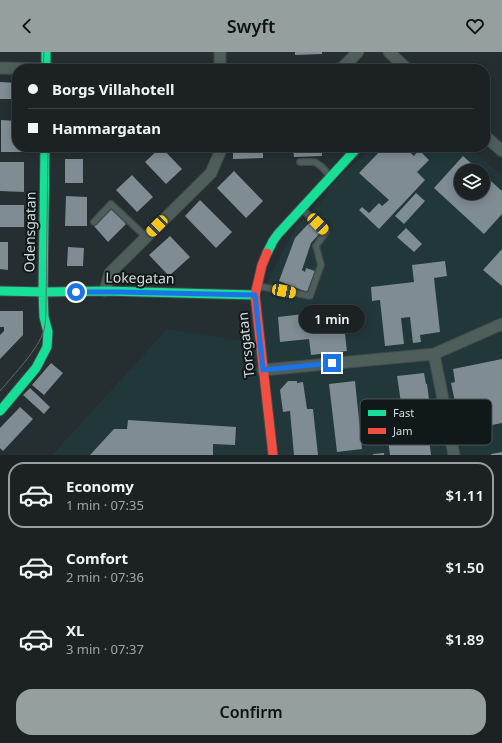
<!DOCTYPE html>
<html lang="en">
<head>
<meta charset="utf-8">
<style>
	body { margin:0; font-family:"Noto Sans",sans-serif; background:#292f31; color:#f1f3f6; height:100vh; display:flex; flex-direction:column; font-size:15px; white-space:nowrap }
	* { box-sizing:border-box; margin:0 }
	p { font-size:13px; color:#a0a4a6 }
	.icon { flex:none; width:22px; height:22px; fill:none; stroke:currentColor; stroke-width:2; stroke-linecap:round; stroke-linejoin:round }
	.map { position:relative; height:403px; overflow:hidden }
	.details { display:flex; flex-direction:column; background:#1c2224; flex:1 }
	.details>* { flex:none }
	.hud { position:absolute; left:12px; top:12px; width:478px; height:88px; border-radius:16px; box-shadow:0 2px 10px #0003,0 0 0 1px #3a3f41; display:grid; align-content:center; height:88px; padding:0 16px; background:#1c2224 }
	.controls { position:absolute; left:454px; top:112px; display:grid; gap:8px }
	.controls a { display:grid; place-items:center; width:36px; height:36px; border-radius:50%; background:#1c2224; box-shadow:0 2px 10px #0003,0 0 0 1px #3a3f41; font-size:20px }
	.end { position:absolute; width:18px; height:18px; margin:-9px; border:5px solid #1a73e8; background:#fff; box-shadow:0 0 0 2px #fff }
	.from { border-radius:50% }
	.bubble { position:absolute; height:28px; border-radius:14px; background:#1c2224; box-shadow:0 2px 10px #0003,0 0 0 1px #3a3f41; font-size:13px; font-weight:600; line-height:28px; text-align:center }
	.car { position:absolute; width:12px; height:24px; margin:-12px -6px; border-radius:5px; box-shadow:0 0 3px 1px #0007; background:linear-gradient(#f5c518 24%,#345 0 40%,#f5c518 0 76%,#345 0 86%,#f5c518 0) }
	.hud b { display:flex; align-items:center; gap:14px; height:38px; font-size:15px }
	.hud b+b { border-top:1px solid #3a3f41 }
	.hud i { width:10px; height:10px; background:#f1f3f6 }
	ul { padding:7px 0 0; list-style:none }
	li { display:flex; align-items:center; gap:12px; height:66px; margin:0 8px 6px; padding:0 8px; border:2px solid transparent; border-radius:16px }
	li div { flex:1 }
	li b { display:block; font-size:15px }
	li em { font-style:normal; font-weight:600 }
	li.selected { border-color:#959fa0 }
	li>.icon { width:36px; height:36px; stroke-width:1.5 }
	.action { display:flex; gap:8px; margin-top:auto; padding:8px 16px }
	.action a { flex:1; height:46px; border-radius:16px; background:#959fa0; color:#111; font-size:16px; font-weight:600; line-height:46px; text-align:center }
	header { display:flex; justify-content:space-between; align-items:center; height:52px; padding:0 16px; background:#959fa0; color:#111; font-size:18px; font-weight:600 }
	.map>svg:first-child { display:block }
	.built { fill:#21373a; fill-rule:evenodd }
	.building { fill:#7f8c93 }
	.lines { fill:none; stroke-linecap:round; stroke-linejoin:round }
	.lane-casing { stroke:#42494b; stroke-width:8 }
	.street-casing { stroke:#42494b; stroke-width:13 }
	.fast-casing { stroke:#42494b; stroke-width:11 }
	.jam-casing { stroke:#42494b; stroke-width:11 }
	.lane { stroke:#4d5e5b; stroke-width:5.5 }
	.street { stroke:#4d5e5b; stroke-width:11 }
	.fast { stroke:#16e098; stroke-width:9 }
	.jam { stroke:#f24e42; stroke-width:9 }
	.tram { stroke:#606c6b; stroke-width:1 }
	.route { stroke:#1a73e8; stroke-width:5 }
	.labels { text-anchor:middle; stroke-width:4; stroke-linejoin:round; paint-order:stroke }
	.street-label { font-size:14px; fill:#d2dcdd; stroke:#111819 }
	.key { fill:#111819; stroke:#4b5354; stroke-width:1 }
	.key-label { font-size:11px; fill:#d2dcdd }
</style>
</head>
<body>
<header><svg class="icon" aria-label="back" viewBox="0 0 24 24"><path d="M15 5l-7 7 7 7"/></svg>Swyft<svg class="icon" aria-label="heart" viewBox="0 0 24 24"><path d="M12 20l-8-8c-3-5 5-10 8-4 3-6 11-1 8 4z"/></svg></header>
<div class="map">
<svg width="502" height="403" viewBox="0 0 502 403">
	<rect width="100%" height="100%" fill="#252e30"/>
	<path class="built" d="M373,95H469L502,124V403H52L167,277L244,289L270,224L295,176L324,146L330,135L340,124ZM461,119H483V141H461Z"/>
	<path class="building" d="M295,0H322V2L295,3Z
		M0,30L17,31V47H0Z
		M1,68L17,69V95H25V100H1Z
		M161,95L182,117L166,132L145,110Z
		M233,95H263V106L233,107Z
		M293,95H322V104L294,105Z
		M384,95H404L414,104L419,98L429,108L417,120L425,128L379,177L359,158L362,155L369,161L379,151L382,154L389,148L359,121Z
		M463,104L480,119H461V141H483V122L502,139V162L484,182L434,136Z
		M65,107H83V131H65Z
		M0,110H24V140L0,139Z
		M234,119L263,149L246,166L217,136Z
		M132,123L153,145L137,160L116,138Z
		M416,141L425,149L404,172L395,164Z
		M66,144L87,145V174H65Z
		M200,148L232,180L216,196L185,164Z
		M0,153H24V175H0Z
		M112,157L126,172L108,190L94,174Z
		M310,170L321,180L311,191L302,218L305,220L306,216L315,219L307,240L279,229L295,186Z
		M406,176L422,192L414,200L397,185Z
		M170,184L190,205L169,224L149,203Z
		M0,190H8V218L0,217Z
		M68,195L84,196L83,214H67Z
		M502,197V234L483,218Z
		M445,209L447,224L434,226L440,280L420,283L421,290L413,291L410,265L401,266L404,292L385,294L380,248L372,249L371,235L414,230L412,213Z
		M0,259H23V283L0,307V283L4,279V275H0Z
		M312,261L314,278L344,274L347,299L311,303L309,287L280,290L278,265Z
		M502,307V371L461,379L451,331L455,330L453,317Z
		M51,311L63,321L44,343L32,333Z
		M424,321L426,332H427L431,362L426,363L431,403H390L384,358L392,357L393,366L403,364L397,324Z
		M288,329H297V331L303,330L307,357H313L318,403H294L290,359L283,360L280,338Z
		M355,329L362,397L337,400L329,332Z
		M30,336L50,355L44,362L23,343Z
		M20,355L33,367L3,399L0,396V376Z
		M128,368L236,375L235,393L213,392V403H90L114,377H127Z
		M502,400V403H491V402Z
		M384,401V403H373V402Z"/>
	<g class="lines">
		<defs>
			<path id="lane" d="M300,110H315L322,115L329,123
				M94,170L111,152L146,185
				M258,234L310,244L321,213L316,194L326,180L303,158"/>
			<path id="street" d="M389,0L407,17
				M0,16L53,17
				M220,17V0
				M338,17L342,16L358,0
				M485,84L502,99
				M105,239L110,221L211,121L220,100V95
				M434,302L454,403
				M263,318L434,302L502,272"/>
			<path id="fast" d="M46,0V17
				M267,201L273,189L278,182L358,95
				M0,239L46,240L105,239L255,243
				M0,359L36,316L47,295L48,280L44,265L43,240L45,95"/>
			<path id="jam" d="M267,201L262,213L255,243L273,403"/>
		</defs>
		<use href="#lane" class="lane-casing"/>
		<use href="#street" class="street-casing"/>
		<use href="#fast" class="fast-casing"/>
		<use href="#jam" class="jam-casing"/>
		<use href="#lane" class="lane"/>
		<use href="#street" class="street"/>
		<use href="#fast" class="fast"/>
		<use href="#jam" class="jam"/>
		<path class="tram" d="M43,17L44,0
			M0,339C14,322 38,298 44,278C46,269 46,261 46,253L48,95"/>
	</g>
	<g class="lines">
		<path class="route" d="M76,240H119L255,243L263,318L332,311"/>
	</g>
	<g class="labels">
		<g class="street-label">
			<text transform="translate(30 180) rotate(-89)" y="5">Odensgatan</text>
			<text transform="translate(140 226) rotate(1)" y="5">Lokegatan</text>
			<text transform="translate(246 293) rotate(-96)" y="5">Torsgatan</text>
		</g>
	</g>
	<rect x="360" y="347" width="132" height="46" rx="6" class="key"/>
	<rect x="368" y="358" width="18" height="6" fill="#16e098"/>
	<rect x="368" y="376" width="18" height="6" fill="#f24e42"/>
	<g class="key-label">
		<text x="393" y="365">Fast</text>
		<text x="393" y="383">Jam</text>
	</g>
</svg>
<div class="controls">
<a><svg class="icon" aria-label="layers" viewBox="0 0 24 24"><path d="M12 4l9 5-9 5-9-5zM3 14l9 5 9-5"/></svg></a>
</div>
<i class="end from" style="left:76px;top:240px"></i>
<i class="end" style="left:332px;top:311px"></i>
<div class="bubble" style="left:299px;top:253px;width:66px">1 min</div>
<i class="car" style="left:318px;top:172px;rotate:135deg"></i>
<i class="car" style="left:157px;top:174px;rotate:225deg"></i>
<i class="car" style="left:284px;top:239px;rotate:101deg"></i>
<div class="hud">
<b><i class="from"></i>Borgs Villahotell</b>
<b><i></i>Hammargatan</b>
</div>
</div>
<section class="details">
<ul>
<li class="selected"><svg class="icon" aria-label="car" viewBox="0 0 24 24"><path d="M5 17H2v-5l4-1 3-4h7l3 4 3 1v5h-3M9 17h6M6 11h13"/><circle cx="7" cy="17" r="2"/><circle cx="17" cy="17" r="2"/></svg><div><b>Economy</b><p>1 min · 07:35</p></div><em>$1.11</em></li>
<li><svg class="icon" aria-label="car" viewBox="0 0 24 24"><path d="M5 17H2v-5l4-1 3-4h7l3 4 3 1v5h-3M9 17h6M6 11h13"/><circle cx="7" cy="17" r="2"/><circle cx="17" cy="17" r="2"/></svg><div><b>Comfort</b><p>2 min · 07:36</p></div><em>$1.50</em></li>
<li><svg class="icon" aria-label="car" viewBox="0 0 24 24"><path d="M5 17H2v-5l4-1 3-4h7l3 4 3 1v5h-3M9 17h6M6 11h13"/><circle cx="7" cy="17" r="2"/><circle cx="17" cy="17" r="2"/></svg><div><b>XL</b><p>3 min · 07:37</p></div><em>$1.89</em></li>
</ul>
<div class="action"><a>Confirm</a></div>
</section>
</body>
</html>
